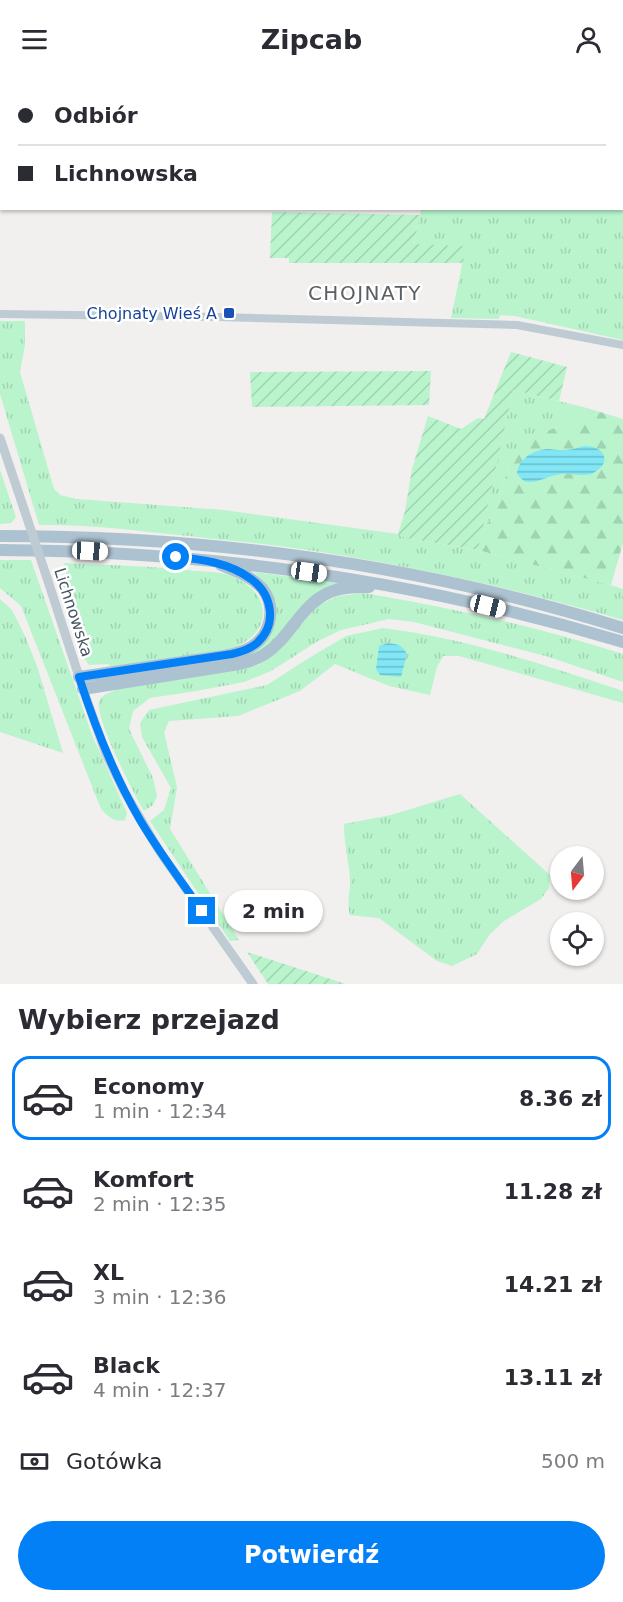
<!DOCTYPE html>
<html lang="pl">
<head>
<meta charset="utf-8">
<style>
	body { margin:0; font-family:"DejaVu Sans",sans-serif; background:#f2f2f3; color:#2b2b33; height:100vh; display:flex; flex-direction:column; font-size:22px; white-space:nowrap }
	* { box-sizing:border-box; margin:0 }
	p { font-size:20px; color:#7c7c81 }
	.icon { flex:none; width:33px; height:33px; fill:none; stroke:currentColor; stroke-width:2; stroke-linecap:round; stroke-linejoin:round }
	.map { position:relative; height:906px; overflow:hidden }
	.drawer { display:flex; flex-direction:column; background:#fff; flex:1 }
	.drawer>* { flex:none }
	.guide { position:absolute; left:0px; top:0px; width:624px; height:132px; box-shadow:0 2px 4px #0004; display:grid; align-content:center; height:132px; padding:0 18px; background:#fff }
	.needle { width:39px; rotate:196deg }
	.tools { position:absolute; left:550px; top:768px; display:grid; gap:12px }
	.tools a { display:grid; place-items:center; width:54px; height:54px; border-radius:50%; background:#fff; box-shadow:0 2px 4px #0004; font-size:30px }
	.end { position:absolute; width:27px; height:27px; margin:-14px; border:8px solid #0480f7; background:#fff; box-shadow:0 0 0 3px #fff }
	.from { border-radius:50% }
	.bubble { position:absolute; height:42px; border-radius:21px; background:#fff; box-shadow:0 2px 4px #0004; font-size:20px; font-weight:700; line-height:42px; text-align:center }
	.car { position:absolute; width:18px; height:36px; margin:-18px -9px; border-radius:8px; box-shadow:0 0 4px 2px #0007; background:linear-gradient(#fff 24%,#345 0 40%,#fff 0 76%,#345 0 86%,#fff 0) }
	.guide b { display:flex; align-items:center; gap:21px; height:57px; font-size:22px }
	.guide b+b { border-top:2px solid #e1e1e2 }
	.guide i { width:15px; height:15px; background:#2b2b33 }
	ul { padding:0; list-style:none }
	li { display:flex; align-items:center; gap:18px; height:84px; margin:0 12px 9px; padding:0 6px; border:3px solid transparent; border-radius:18px }
	li div { flex:1 }
	li b { display:block; font-size:22px }
	li em { font-style:normal; font-weight:700 }
	li.active { border-color:#0480f7 }
	li>.icon { width:54px; height:54px; stroke-width:1.5 }
	h2 { padding:0 18px; font-size:27px; line-height:72px }
	.pay { display:flex; align-items:center; gap:15px; height:66px; padding:0 18px; font-size:22px }
	.pay p { margin-inline-start:auto }
	.button { display:flex; gap:12px; margin-top:auto; padding:12px 18px }
	.button a { flex:1; height:69px; border-radius:36px; background:#0480f7; color:#fff; font-size:24px; font-weight:700; line-height:69px; text-align:center }
	header { display:flex; justify-content:space-between; align-items:center; height:78px; padding:0 18px; background:#fff; font-size:27px; font-weight:700 }
	.map>svg:first-child { display:block }
	.grass { fill:url(#grass-tufts) }
	.forest { fill:url(#forest-firs) }
	.garden { fill:url(#garden-furrows) }
	.water { fill:url(#water-rules) }
	.lines { fill:none; stroke-linecap:round; stroke-linejoin:round }
	.minor { stroke:#becbd3; stroke-width:8 }
	.tertiary { stroke:#becbd3; stroke-width:9 }
	.primary { stroke:#acc2d1; stroke-width:12 }
	.tertiary-bridge { stroke:#becbd3; stroke-width:9 }
	.route { stroke:#0480f7; stroke-width:8 }
	.transit-dot { fill:#1a4fb4; stroke:#fff; stroke-width:2 }
	.labels { text-anchor:middle; stroke-width:5; stroke-linejoin:round; paint-order:stroke }
	.transit-label { font-size:16px; fill:#164399; stroke:#fff; text-anchor:end }
	.street-label { font-size:16px; fill:#45555f; stroke:#fff }
	.quarter-label { font-size:20px; letter-spacing:1.5px; fill:#5b6065; stroke:#fff }
</style>
</head>
<body>
<header><svg class="icon" aria-label="menu" viewBox="0 0 24 24"><path d="M4 6h16M4 12h16M4 18h16"/></svg>Zipcab<svg class="icon" aria-label="person" viewBox="0 0 24 24"><circle cx="12" cy="8" r="4"/><path d="M4 21q1-7 8-7t8 7"/></svg></header>
<div class="map">
<svg width="623" height="906" viewBox="0 0 623 906">
	<defs>
		<pattern id="grass-tufts" width="24" height="20" patternUnits="userSpaceOnUse" patternTransform="scale(1.5)"><rect width="24" height="20" fill="#b9f4cc"/><path d="M3 7l-1-3M5 7V3M7 7l1-3M15 17l-1-3M17 17v-4M19 17l1-3" fill="none" stroke="#a0d3b2"/></pattern>
		<pattern id="forest-firs" width="22" height="20" patternUnits="userSpaceOnUse" patternTransform="scale(1.5)"><rect width="22" height="20" fill="#b9f4cc"/><path d="M5 1l3.5 6h-7zM16 11l3.5 6h-7z" fill="#a0d3b2"/></pattern>
		<pattern id="garden-furrows" width="10" height="10" patternUnits="userSpaceOnUse" patternTransform="scale(1.5)"><rect width="10" height="10" fill="#b9f4cc"/><path d="M-1 1l2-2M0 10L10 0M9 11l2-2" fill="none" stroke="#a0d3b2"/></pattern>
		<pattern id="water-rules" width="6" height="5" patternUnits="userSpaceOnUse" patternTransform="scale(1.5)"><rect width="6" height="5" fill="#81e6f6"/><path d="M0 2.5h6" fill="none" stroke="#6bbdca"/></pattern>
	</defs>
	<rect width="100%" height="100%" fill="#f2efef"/>
	<path class="grass" d="M497,0H623V262L515,238L500,237L499,241L451,240L466,168L414,167L421,131L622,130V2L497,1Z
		M0,243H25V267L20,294L54,411L60,417L77,421L224,432L398,456L406,460L478,472L611,507L623,511V542C510,509 396,484 280,468C250,464 219,462 189,458C139,453 89,446 39,447L0,316Z
		M513,312L587,330L567,346L546,353L510,385L495,433L490,443L483,448Z
		M0,392L16,439L11,445L0,446Z
		M0,482H31L92,657L127,735L125,742C114,745 108,738 101,731L21,528L0,510Z
		M64,485C105,487 147,488 188,492C201,494 216,493 229,497C275,514 274,558 227,572L112,589L108,586L89,587L82,577L59,502L67,499Z
		M254,494L344,506L277,561L255,577L222,581C236,575 252,571 265,562C279,554 277,522 269,510C265,503 258,498 254,494Z
		M364,515C452,530 539,549 623,576V604L549,579L414,544L389,541L341,552L318,563L271,593L244,604L196,613L150,620L133,633L129,651L153,700L157,718L153,727L144,733C134,716 95,640 99,624C101,617 108,615 114,613L115,609L238,592L258,587L279,572L318,527L339,518Z
		M0,521L12,532L26,560L38,591L63,675L0,654Z
		M383,550C465,560 545,587 623,613V625L459,578H443L437,589L430,617L389,608L335,586L300,613L238,638L169,643L164,654L177,709L170,751L239,862L230,863L150,743L164,732L171,710L142,659L140,645L149,632L267,607L309,580L346,558Z
		M460,716L550,797L549,810L541,821L504,843L490,856L477,876L452,888L437,883L379,840L350,837C346,824 351,812 350,799C348,781 344,764 344,746L391,737Z"/>
	<path class="forest" d="M587,330L623,341V465L611,507L478,472L483,448L490,443L495,433L510,385L528,364L535,359L546,353L567,346Z"/>
	<path class="garden" d="M272,134L420,137L414,166L466,168L463,185H289V180H270Z
		M511,274L567,289L559,323L513,312L478,472L406,460L398,456L405,433L412,391L428,338L461,351L478,340L484,341Z
		M431,293L429,327L252,329L250,294Z
		M247,874L346,906H268Z"/>
	<path class="water" d="M585,368C603,368 613,383 595,394C586,400 572,395 561,396C550,397 540,404 529,404C523,404 521,400 517,396C518,381 533,372 547,371C554,371 560,373 566,372C572,372 579,369 585,368Z
		M388,565C398,566 402,567 407,576L401,599L380,597L376,591L379,568Z"/>
	<g class="lines">
		<path class="minor" d="M0,236L218,239L517,247L623,267"/>
		<path class="tertiary" d="M0,9L1,0
			M0,360L24,431
			M47,500L83,611L106,676L124,713L160,774L253,906"/>
		<path class="primary" d="M0,458C210,458 422,487 623,550
			M0,472C211,473 420,503 623,564
			M79,599L224,578C233,576 243,574 251,569C271,557 277,529 262,510C251,498 236,493 221,487
			M83,611L239,586C248,584 257,581 265,576C290,560 300,528 328,515C341,509 355,509 369,509"/>
		<path class="tertiary-bridge" d="M24,431L47,500"/>
	</g>
	<g class="lines">
		<path class="route" d="M176,479C201,481 230,485 251,501C272,516 278,546 257,565C250,571 241,574 232,576L79,599C95,649 114,697 140,742C159,774 181,803 202,833"/>
	</g>
	<rect class="transit-dot" x="223" y="229" width="12" height="12" rx="3"/>
	<g class="labels">
		<g class="transit-label">
			<text x="217" y="241">Chojnaty Wieś A</text>
		</g>
		<g class="street-label">
			<text transform="translate(74 534) rotate(72)" y="6">Lichnowska</text>
		</g>
		<g class="quarter-label">
			<text x="365" y="222">CHOJNATY</text>
		</g>
	</g>
</svg>
<div class="tools">
<a><svg class="needle" viewBox="-14 -14 28 28"><path d="M0-13l5 13h-10z" fill="#e53935"/><path d="M0 13l5-13h-10z" fill="#7c7c81"/></svg></a>
<a><svg class="icon" aria-label="locate" viewBox="0 0 24 24"><circle cx="12" cy="12" r="6"/><path d="M12 2v4M12 18v4M2 12h4M18 12h4"/></svg></a>
</div>
<i class="end from" style="left:176px;top:479px"></i>
<i class="end" style="left:202px;top:833px"></i>
<div class="bubble" style="left:224px;top:812px;width:99px">2 min</div>
<i class="car" style="left:90px;top:473px;rotate:93deg"></i>
<i class="car" style="left:309px;top:494px;rotate:98deg"></i>
<i class="car" style="left:488px;top:528px;rotate:104deg"></i>
<div class="guide">
<b><i class="from"></i>Odbiór</b>
<b><i></i>Lichnowska</b>
</div>
</div>
<section class="drawer">
<h2>Wybierz przejazd</h2>
<ul>
<li class="active"><svg class="icon" aria-label="car" viewBox="0 0 24 24"><path d="M5 17H2v-5l4-1 3-4h7l3 4 3 1v5h-3M9 17h6M6 11h13"/><circle cx="7" cy="17" r="2"/><circle cx="17" cy="17" r="2"/></svg><div><b>Economy</b><p>1 min · 12:34</p></div><em>8.36 zł</em></li>
<li><svg class="icon" aria-label="car" viewBox="0 0 24 24"><path d="M5 17H2v-5l4-1 3-4h7l3 4 3 1v5h-3M9 17h6M6 11h13"/><circle cx="7" cy="17" r="2"/><circle cx="17" cy="17" r="2"/></svg><div><b>Komfort</b><p>2 min · 12:35</p></div><em>11.28 zł</em></li>
<li><svg class="icon" aria-label="car" viewBox="0 0 24 24"><path d="M5 17H2v-5l4-1 3-4h7l3 4 3 1v5h-3M9 17h6M6 11h13"/><circle cx="7" cy="17" r="2"/><circle cx="17" cy="17" r="2"/></svg><div><b>XL</b><p>3 min · 12:36</p></div><em>14.21 zł</em></li>
<li><svg class="icon" aria-label="car" viewBox="0 0 24 24"><path d="M5 17H2v-5l4-1 3-4h7l3 4 3 1v5h-3M9 17h6M6 11h13"/><circle cx="7" cy="17" r="2"/><circle cx="17" cy="17" r="2"/></svg><div><b>Black</b><p>4 min · 12:37</p></div><em>13.11 zł</em></li>
</ul>
<div class="pay"><svg class="icon" aria-label="cash" viewBox="0 0 24 24"><path d="M3 7h18v10H3z"/><circle cx="12" cy="12" r="2"/></svg>Gotówka<p>500 m</p></div>
<div class="button"><a>Potwierdź</a></div>
</section>
</body>
</html>
